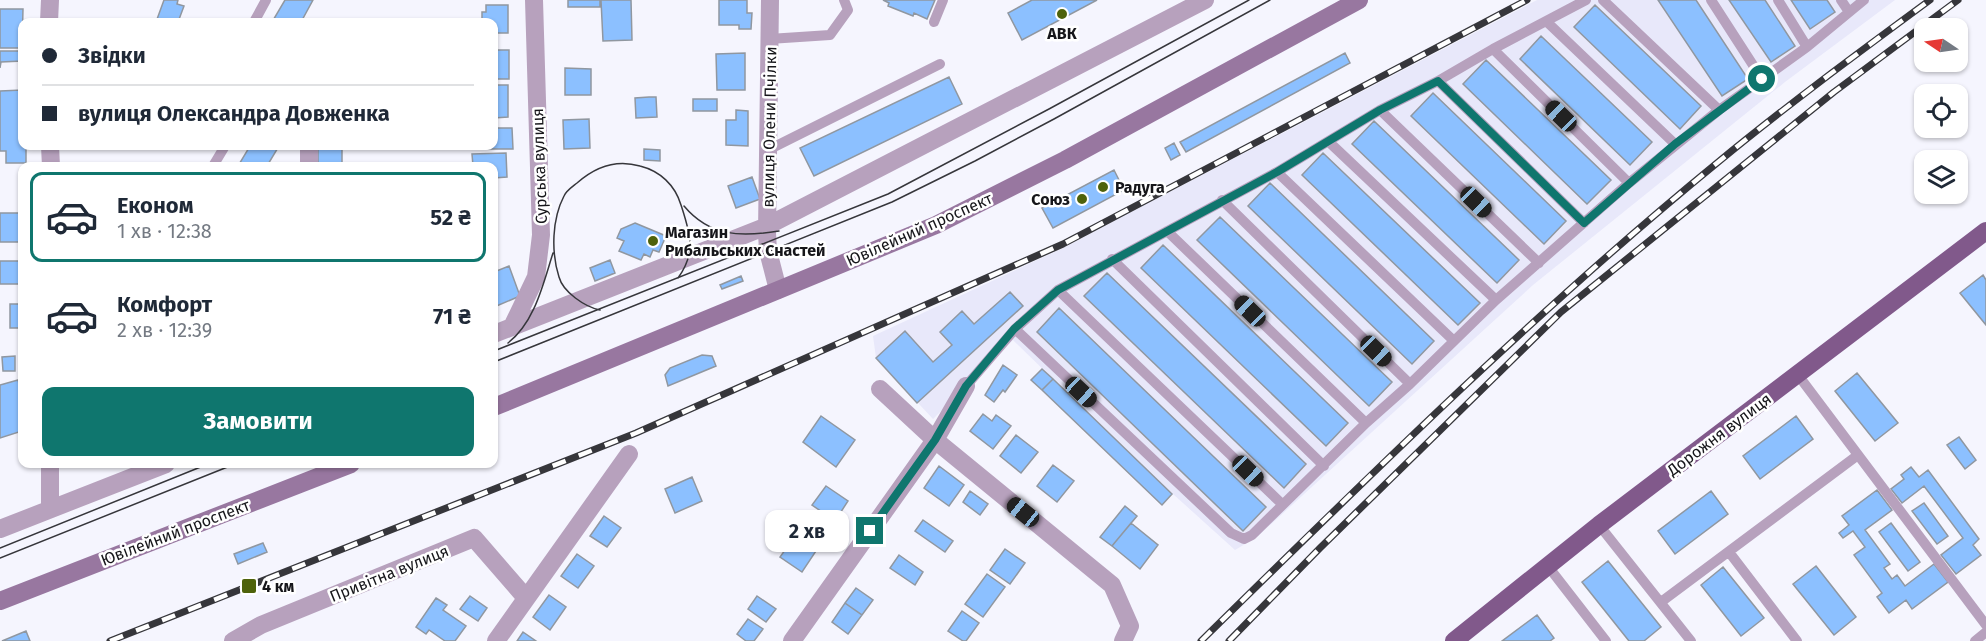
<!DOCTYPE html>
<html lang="uk">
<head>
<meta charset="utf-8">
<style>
	body { margin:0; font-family:"Fira Sans",sans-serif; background:#f2f2f3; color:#1f2937; height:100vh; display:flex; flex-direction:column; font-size:22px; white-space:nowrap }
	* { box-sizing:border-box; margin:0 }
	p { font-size:20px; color:#747a83 }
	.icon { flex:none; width:33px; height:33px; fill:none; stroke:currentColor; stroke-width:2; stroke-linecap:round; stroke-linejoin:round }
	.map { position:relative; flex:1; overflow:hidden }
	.details { position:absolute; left:18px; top:162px; width:480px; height:306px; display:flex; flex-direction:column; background:#fff; border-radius:12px; box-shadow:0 2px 4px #0004 }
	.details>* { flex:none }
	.banner { position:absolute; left:18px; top:18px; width:480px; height:132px; border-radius:12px; box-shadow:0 2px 4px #0004; display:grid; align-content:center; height:132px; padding:0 24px; background:#fff }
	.needle { width:39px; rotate:283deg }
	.tools { position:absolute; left:1914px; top:18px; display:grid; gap:12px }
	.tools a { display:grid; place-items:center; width:54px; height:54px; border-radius:12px; background:#fff; box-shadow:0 2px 4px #0004; font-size:30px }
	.end { position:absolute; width:27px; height:27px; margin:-14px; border:8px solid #0f766e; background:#fff; box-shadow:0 0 0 3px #fff }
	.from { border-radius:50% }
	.bubble { position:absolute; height:42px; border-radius:12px; background:#fff; box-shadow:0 2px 4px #0004; font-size:20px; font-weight:700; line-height:42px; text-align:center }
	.car { position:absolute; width:18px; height:36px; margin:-18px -9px; border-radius:8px; box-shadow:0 0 4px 2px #0007; background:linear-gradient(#222 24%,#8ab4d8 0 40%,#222 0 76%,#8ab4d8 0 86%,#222 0) }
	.banner b { display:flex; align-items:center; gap:21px; height:57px; font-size:22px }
	.banner b+b { border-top:2px solid #e0e1e3 }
	.banner i { width:15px; height:15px; background:#1f2937 }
	ul { padding:10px 0 0; list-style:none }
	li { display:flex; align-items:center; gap:18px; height:90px; margin:0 12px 9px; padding:0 12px; border:3px solid transparent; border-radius:12px }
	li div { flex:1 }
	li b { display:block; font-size:22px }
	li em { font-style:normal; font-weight:700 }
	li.on { border-color:#0f766e }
	li>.icon { width:54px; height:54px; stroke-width:1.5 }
	.cta { display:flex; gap:12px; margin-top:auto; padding:12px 24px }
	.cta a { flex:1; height:69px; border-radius:12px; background:#0f766e; color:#fff; font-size:24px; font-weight:700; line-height:69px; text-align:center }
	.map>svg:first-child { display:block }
	.built { fill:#e8e8fa }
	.building { fill:#8cc0ff; stroke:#9097a0; stroke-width:1.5 }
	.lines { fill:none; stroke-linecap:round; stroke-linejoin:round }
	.service { stroke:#b7a1bd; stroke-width:10 }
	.minor { stroke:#b7a1bd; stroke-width:18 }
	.secondary { stroke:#9877a0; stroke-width:18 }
	.primary { stroke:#81598b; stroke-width:18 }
	.tram { stroke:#36363b; stroke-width:1.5 }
	.rail-casing { stroke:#36363b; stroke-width:7 }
	.rail { stroke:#fff; stroke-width:4.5; stroke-dasharray:14; stroke-linecap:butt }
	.route { stroke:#0f766e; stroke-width:8 }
	.poi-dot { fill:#4e620b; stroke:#fff; stroke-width:2 }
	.labels { text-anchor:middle; stroke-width:5; stroke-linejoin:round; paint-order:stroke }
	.poi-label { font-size:16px; font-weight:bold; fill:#16161a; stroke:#fff; text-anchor:start }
	.street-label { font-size:16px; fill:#16161a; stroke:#fff }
</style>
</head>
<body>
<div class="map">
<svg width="1986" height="641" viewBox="0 0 1986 641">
	<rect width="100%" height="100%" fill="#f5f5fe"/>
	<path class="built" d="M1537,0H1895L1785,82L1533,285L1257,537L1235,550L1173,494L1161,505L1042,390L1053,379L1013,340L933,419L876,358L873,336L1061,249Z"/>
	<path class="building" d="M164,0H178L177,4L184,6L178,22H156Z
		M285,0H313L301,22H272Z
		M568,0H600V7H568Z
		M601,0H631L632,40L603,41Z
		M719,0H747V13H752L751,29H739V25H719Z
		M883,0H935L927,19L914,13L913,16L888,6L889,3Z
		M1032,0H1097L1022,40L1008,13Z
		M1658,0H1696L1748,79L1722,96Z
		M1729,0H1765L1795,46L1771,62Z
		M1791,0H1827L1835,12L1810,29Z
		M486,5H508V33H494V22H477L482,21V12H486Z
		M1595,5L1701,106L1680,129L1574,27Z
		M0,9H23L22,48H0Z
		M67,19H101V22H67Z
		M1541,36L1652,142L1630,165L1520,59Z
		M494,50H509V79H494Z
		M0,51H22V61L1,62L0,68Z
		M745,53V90H717L716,54Z
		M1345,53L1350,63L1186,152L1180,142Z
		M1486,60L1611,180L1587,204L1463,84Z
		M565,68L591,69V95H565Z
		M949,77L962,104L814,176L800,148Z
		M494,85H508V117L494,118Z
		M22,90V146H26V163H6V151H0V91Z
		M1433,93L1566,221L1544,244L1411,116Z
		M649,97H656L657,117L636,118L635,98Z
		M693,99H717V111H693Z
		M736,110L748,111V146L726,145V120H736Z
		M589,119L590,148L564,149L563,120Z
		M1374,121L1519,260L1497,283L1352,144Z
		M496,128H512L513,149H489V146H494V137H496Z
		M1174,143L1180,155L1171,160L1165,148Z
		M250,146H279L267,166H238Z
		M318,146H342V166H318Z
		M644,149L660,150V161L644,160Z
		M506,153L507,177L494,178V166H473L472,154Z
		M1323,153L1480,303L1458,325L1302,175Z
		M1114,170L1124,190L1053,228L1042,208Z
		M752,177L760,199L736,208L728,186Z
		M1270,183L1434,341L1412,364L1248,206Z
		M0,213H22V242H0Z
		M1220,217L1392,382L1369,406L1197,240Z
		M635,223L666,236L659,252L653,250L650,257L644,254L641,260L619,251L624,241L617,238L621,229Z
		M1163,245L1348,423L1326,446L1141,268Z
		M610,260L615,273L595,281L590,268Z
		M0,261H22V284H0Z
		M509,266L520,296L494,307V272Z
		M1107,273L1306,464L1284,488L1084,296Z
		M1983,275L1986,280V325L1960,293Z
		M741,276L743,281L722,289L720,285Z
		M1010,292L1023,306L917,403L876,358L905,331L933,362L952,345L940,332L962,311L974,324Z
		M10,304H22V328H10Z
		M1059,308L1266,507L1243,531L1037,332Z
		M702,355L712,356L716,366L668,386L665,375L670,368Z
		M15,356V371H3L2,357Z
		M1003,365L1017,375L1005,392L1003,390L994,402L985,395Z
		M1042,369L1053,379L1042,390L1031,380Z
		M1857,373L1898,423L1875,441L1835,391Z
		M1053,379L1172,494L1162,505L1042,390Z
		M18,380L22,395V431L0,438V385Z
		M983,414L992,421L996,415L1011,426L993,449L970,431Z
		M821,416L855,440L836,467L803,442Z
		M1796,416L1813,439L1760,479L1743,456Z
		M1016,435L1038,452L1021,473L1000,456Z
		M1959,437L1976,460L1965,469L1947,445Z
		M1053,465L1074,481L1057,502L1037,486Z
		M939,466L964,485L949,506L924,488Z
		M1911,467L1919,477L1928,470L1979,539L1973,545L1981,555L1956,574L1941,555L1963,538L1924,486L1902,503L1891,489L1904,479L1901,475Z
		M692,477L702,501L675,513L665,489Z
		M826,486L848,501L835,521L812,505Z
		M1877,490L1892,510L1865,530L1890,564L1884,568L1892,579L1897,575L1905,586L1934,564L1948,582L1912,609L1906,600L1889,613L1877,597L1882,593L1854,555L1865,547L1853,531L1843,538L1839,533L1849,525L1842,516Z
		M970,491L988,504L980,515L963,502Z
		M1711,491L1728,514L1675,554L1658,531Z
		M1924,503L1948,536L1937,544L1912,511Z
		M1125,506L1137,516L1112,546L1100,537Z
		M604,516L621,528L607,547L590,536Z
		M923,520L953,541L945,552L915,531Z
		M1131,523L1158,545L1140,569L1112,546Z
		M1891,523L1920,562L1908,571L1879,532Z
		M795,536L816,551L802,572L780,557Z
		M263,543L267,552L238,564L234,554Z
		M1005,549L1025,563L1010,584L990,570Z
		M577,554L594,566L578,588L561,576Z
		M899,555L923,572L915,585L890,568Z
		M1608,561L1661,627L1644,641H1629L1582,582Z
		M1816,566L1856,617L1834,635L1793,584Z
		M1723,567L1764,618L1741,636L1701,585Z
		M987,574L1005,587L983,617L965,604Z
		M856,588L873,600L862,615L845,603Z
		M549,595L566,607L550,630L533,617Z
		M470,596L487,608L478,621L460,609Z
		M757,596L776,609L766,622L748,609Z
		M436,598L447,605L443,610L466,626L455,641H445L429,630L426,634L416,627Z
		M845,603L862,615L848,634L832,622Z
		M962,611L979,623L966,641H963L948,631Z
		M1537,615L1554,638L1550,641H1502Z
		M748,619L763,629L754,641H746L737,634Z
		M26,631L30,641H2Z
		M523,632L536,641H517Z"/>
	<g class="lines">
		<path class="service" d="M1603,0L1719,110
			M1711,0L1762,79
			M1778,0L1807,47
			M1841,0L1849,12
			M254,22L266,0
			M934,22L943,0
			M1547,22L1675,144
			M769,39L830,35L848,10L844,0
			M1493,49L1629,183
			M1438,81L1584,223
			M1380,110L1539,263
			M1329,142L1496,300
			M768,150L940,64
			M213,166L225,146
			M1277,172L1454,341
			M1222,200L1410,384
			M1167,231L1366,423
			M1112,259L1324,466
			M1058,290L1282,504
			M1015,329L1231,533L1244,539L1252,535L1366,423L1410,384L1496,300L1629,183L1719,110L1807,47L1864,0
			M1798,375L1986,625
			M966,386L1015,329L1058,290L1277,172L1380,110L1438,81L1493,49L1586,0
			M1599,525L1691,641
			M1729,552L1797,641
			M1547,565L1606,641
			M1661,602L1858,455
			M1975,641L1986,632"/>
		<path class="minor" d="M770,0L767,233L768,251L778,290
			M49,22L50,0
			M50,146L51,166
			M309,146V166
			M512,327L536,277L541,235L534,0
			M494,334L767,226L1205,0
			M880,389L935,440L1112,585L1130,626L1123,641
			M50,464V509
			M0,529L166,464
			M233,641L261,625L474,538L526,598
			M496,641L629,454
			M792,641L935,440L966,386"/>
		<path class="secondary" d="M494,407L936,225L1065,160L1359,0
			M0,601L351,464"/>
		<path class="primary" d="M1454,641L1599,525L1986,231"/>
		<path class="tram" d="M684,206C710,237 741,237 779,231
			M600,310C585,307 563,292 559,277C551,252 552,219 564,196C566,191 572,187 577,183C595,167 616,159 640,166C660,171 675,185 681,205C690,233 697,252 678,278
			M508,343C535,322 543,284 553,253
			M494,351L888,194L1049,109L1249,0
			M494,362L892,202L975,161L1054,119L1270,0
			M0,548L208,464
			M0,558L235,464"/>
		<defs>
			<path id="rail" d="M110,641L636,433L1063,244L1527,0
				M1201,641C1368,477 1535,312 1717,163C1786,106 1858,53 1930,0
				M1229,641L1320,548L1561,312L1834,92L1958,0"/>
		</defs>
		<use href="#rail" class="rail-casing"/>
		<use href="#rail" class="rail"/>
	</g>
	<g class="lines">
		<path class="route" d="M870,531L935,440L966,386L1014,329L1058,290L1277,172L1380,110L1438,81L1584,223L1675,144L1762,79"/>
	</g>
	<g class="poi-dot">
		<circle cx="1062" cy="14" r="6"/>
		<circle cx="1103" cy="187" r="6"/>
		<circle cx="1082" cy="199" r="6"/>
		<circle cx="653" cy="241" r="6"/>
		<rect x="241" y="578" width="16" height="16" rx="3"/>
	</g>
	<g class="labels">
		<g class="poi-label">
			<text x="1062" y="39" text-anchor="middle">АВК</text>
			<text x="1115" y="193">Радуга</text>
			<text x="1070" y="205" text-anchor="end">Союз</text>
			<text x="665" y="238">Магазин<tspan x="665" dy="18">Рибальських Снастей</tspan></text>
			<text x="262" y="592">4 км</text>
		</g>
		<g class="street-label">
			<text transform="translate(769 127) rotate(-89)" y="6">вулиця Олени Пчілки</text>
			<text transform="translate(539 166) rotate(-92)" y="6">Сурська вулиця</text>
			<text transform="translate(919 229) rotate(-24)" y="6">Ювілейний проспект</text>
			<text transform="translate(1719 434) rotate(-37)" y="6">Дорожня вулиця</text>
			<text transform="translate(175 532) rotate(-21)" y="6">Ювілейний проспект</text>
			<text transform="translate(389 573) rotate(-22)" y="6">Привітна вулиця</text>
		</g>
	</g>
</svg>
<div class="tools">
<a><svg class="needle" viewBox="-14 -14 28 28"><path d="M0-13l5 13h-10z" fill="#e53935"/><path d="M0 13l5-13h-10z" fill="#747a83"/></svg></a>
<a><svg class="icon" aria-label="locate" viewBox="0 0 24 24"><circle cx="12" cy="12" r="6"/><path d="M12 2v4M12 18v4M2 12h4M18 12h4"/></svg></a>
<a><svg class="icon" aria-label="layers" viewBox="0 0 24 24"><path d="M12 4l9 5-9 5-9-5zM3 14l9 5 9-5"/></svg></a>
</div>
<i class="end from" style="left:1762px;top:79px"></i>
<i class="end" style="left:870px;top:531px"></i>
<div class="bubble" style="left:765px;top:510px;width:84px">2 хв</div>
<i class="car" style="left:1561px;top:116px;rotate:314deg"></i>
<i class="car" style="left:1476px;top:202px;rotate:134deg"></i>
<i class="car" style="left:1250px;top:311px;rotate:314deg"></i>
<i class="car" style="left:1376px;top:351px;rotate:134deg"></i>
<i class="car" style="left:1081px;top:392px;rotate:133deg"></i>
<i class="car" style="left:1248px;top:471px;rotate:134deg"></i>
<i class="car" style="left:1023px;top:512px;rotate:309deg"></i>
<div class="banner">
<b><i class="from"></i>Звідки</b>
<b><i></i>вулиця Олександра Довженка</b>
</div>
<section class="details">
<ul>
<li class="on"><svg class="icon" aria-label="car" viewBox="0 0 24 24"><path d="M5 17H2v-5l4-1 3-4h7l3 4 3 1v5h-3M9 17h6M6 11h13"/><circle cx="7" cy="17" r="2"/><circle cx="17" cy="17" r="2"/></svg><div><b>Економ</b><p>1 хв · 12:38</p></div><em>52 ₴</em></li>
<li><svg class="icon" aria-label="car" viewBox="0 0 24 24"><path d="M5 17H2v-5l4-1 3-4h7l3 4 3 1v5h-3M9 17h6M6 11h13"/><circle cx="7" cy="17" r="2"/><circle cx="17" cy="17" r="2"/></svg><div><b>Комфорт</b><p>2 хв · 12:39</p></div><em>71 ₴</em></li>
</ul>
<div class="cta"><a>Замовити</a></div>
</section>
</div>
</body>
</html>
